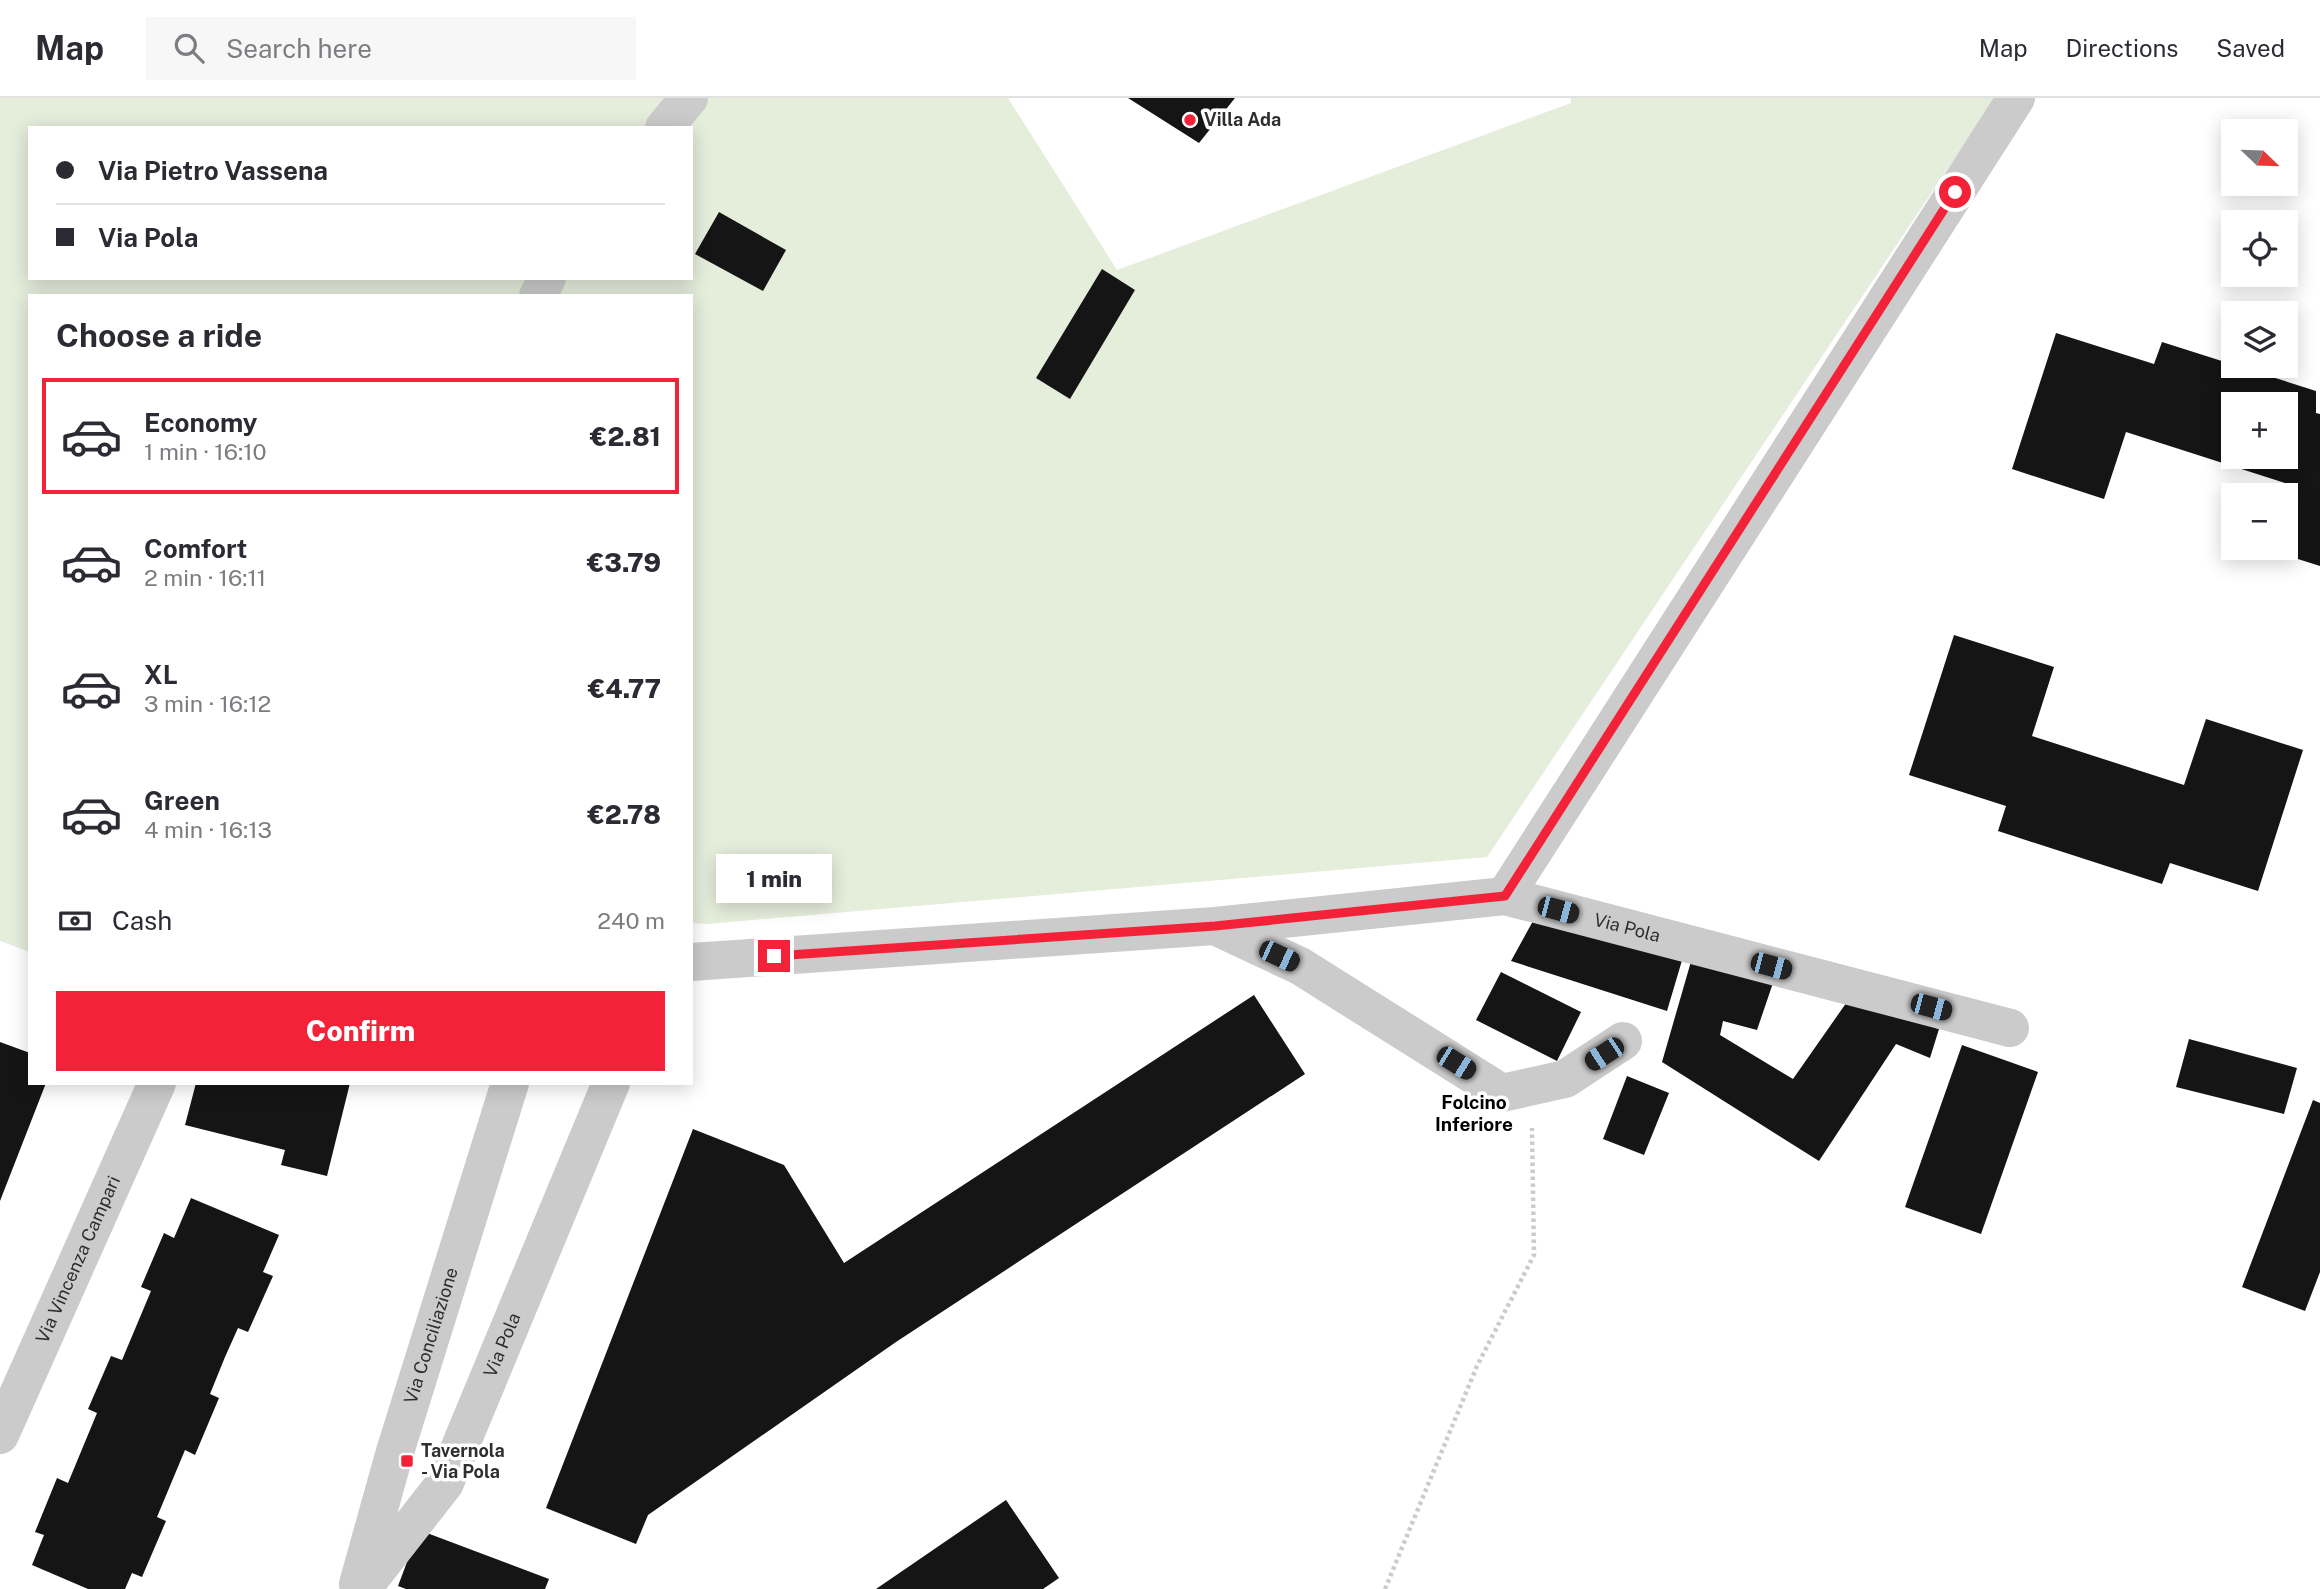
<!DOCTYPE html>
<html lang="en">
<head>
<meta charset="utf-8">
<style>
	body { margin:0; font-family:"Public Sans",sans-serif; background:#f7f7f7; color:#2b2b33; height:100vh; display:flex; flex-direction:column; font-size:26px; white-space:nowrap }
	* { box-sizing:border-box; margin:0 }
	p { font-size:23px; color:#7c7c81 }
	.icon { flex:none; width:38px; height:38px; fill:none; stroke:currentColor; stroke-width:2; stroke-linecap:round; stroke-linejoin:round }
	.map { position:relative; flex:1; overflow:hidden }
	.details { position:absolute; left:28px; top:196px; width:665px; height:791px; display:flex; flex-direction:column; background:#fff; border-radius:0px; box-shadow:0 4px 18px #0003 }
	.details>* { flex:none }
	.top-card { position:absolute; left:28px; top:28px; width:665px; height:154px; border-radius:0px; box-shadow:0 4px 18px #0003; display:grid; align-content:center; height:154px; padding:0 28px; background:#fff }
	.needle { width:46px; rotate:113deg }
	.controls { position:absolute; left:2221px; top:21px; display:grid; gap:14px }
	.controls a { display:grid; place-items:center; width:77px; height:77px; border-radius:0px; background:#fff; box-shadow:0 4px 18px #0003; font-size:35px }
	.end { position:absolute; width:32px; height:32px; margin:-16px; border:9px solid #f42238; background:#fff; box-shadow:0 0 0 4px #fff }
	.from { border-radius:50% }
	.bubble { position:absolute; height:49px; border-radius:0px; background:#fff; box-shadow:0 4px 18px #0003; font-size:23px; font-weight:800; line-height:49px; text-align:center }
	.car { position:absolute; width:21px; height:42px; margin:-21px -10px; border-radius:9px; box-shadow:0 0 5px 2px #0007; background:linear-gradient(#222 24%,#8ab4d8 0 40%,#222 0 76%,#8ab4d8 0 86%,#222 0) }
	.top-card b { display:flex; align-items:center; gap:24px; height:66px; font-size:26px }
	.top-card b+b { border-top:2px solid #e1e1e2 }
	.top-card i { width:18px; height:18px; background:#2b2b33 }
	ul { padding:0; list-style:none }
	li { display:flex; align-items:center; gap:21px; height:116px; margin:0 14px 10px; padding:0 14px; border:4px solid transparent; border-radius:0px }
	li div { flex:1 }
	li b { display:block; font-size:26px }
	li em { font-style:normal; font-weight:800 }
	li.selected { border-color:#f42238 }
	li>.icon { width:63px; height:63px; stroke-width:1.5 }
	h2 { padding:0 28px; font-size:32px; line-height:84px }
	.pay { display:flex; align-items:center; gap:18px; height:77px; padding:0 28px; font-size:26px }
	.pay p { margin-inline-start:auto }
	.cta { display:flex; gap:14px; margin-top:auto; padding:14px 28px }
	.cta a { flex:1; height:80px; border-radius:0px; background:#f42238; color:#fff; font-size:28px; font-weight:800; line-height:80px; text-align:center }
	header { display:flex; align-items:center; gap:42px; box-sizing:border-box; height:98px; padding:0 35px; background:#fff; border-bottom:2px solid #e1e1e2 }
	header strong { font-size:33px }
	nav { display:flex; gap:38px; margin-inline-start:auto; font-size:24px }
	.search { width:490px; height:63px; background:#f7f7f7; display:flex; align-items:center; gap:18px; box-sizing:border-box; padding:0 24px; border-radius:0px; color:#7c7c81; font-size:26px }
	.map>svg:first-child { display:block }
	.green { fill:#e5eddb; fill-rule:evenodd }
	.building { fill:#151515; fill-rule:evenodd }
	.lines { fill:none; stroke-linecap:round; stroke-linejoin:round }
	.path { stroke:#cbcbcb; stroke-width:4.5; stroke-dasharray:3.5 3.5; stroke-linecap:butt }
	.minor { stroke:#cbcbcb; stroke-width:38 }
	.route { stroke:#f42238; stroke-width:9 }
	.poi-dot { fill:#f42238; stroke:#fff; stroke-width:2.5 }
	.labels { text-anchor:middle; stroke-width:7; stroke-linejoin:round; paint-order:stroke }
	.poi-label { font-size:18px; font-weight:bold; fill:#2e2e2e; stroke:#fff; text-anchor:start }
	.street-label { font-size:18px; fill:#2e2e2e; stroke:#fff }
	.neighbourhood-label { font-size:19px; font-weight:bold; fill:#000; stroke:#fff }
</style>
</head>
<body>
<header>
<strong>Map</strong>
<div class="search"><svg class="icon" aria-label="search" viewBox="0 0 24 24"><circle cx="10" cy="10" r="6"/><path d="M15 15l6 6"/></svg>Search here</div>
<nav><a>Map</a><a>Directions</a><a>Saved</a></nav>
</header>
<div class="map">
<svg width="2320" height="1491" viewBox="0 0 2320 1491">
	<rect width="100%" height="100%" fill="#fff"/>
	<path class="green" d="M0,0H1008L1117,172L1571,5V0H1995L1487,759L707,826L691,825V198H30V854L0,843ZM30,30H691V180H30Z"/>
	<path class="building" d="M1128,0H1235L1199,45Z
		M719,114L786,152L763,193L695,156Z
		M1102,171L1135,192L1070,301L1036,280Z
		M2056,235L2154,266L2162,244L2316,293V315L2320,316V468L2263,450H2286V397H2281L2285,385L2126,334L2104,401L2012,371ZM2233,306H2286V359H2233Z
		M1954,537L2054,569L2032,638L2184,687L2206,621L2303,652L2258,793L2170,765L2162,786L1998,733L2006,708L1909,677Z
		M1533,823L1683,859L1667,913L1511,863Z
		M1692,860L1774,882L1757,932L1723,923L1720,937L1793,981L1849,901L1939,931L1930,960L1896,946L1819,1063L1662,964Z
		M1501,874L1581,914L1557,963L1476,922Z
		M1254,897L1305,976L896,1244L648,1417L636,1446L546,1410L693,1031L784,1067L844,1165Z
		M2189,941L2297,970L2284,1016L2176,989Z
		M0,944L30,955V985H46L0,1103Z
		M1962,947L2038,974L1981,1136L1905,1109Z
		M1627,978L1669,995L1644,1057L1603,1041Z
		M196,985H350L327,1078L281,1067L285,1052L185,1027Z
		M2313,1002L2320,1005V1174L2305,1213L2242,1189Z
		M191,1100L279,1137L263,1174L273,1178L248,1234L238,1230L225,1259L210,1296L219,1300L195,1357L185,1352L157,1419L166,1423L142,1479L132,1475L125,1491H88L32,1467L44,1437L35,1434L57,1380L68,1385L97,1315L88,1311L111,1258L122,1262L151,1193L141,1189L164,1135L174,1140Z
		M1006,1402L1059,1480L1043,1491H876Z
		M419,1432L549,1481L545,1491H406L398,1488Z"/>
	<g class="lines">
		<path class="path" d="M1385,1491L1477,1268L1534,1157L1532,1030"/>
		<g class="minor">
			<path d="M664,30L689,0"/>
			<path d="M538,198L547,180"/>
			<path d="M1505,798L2016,0"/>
			<path d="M1217,829L1300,868L1502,995L1565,981L1623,943"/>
			<path id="s1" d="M691,864L1215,828L1505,798L2010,930"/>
			<path id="s2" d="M0,1337L157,985"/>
			<path id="s3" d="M358,1486L394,1357L510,985"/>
			<path id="s4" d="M362,1491L445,1385L611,985"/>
		</g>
	</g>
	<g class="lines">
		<path class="route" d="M774,858L1215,828L1505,798L1955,94"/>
	</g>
	<g class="poi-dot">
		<circle cx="1190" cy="22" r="7"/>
		<rect x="400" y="1356" width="14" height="14" rx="3.5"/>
	</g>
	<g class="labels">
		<g class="poi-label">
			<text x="1204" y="28">Villa Ada</text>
			<text x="421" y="1359">Tavernola<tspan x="421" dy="21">- Via Pola</tspan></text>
		</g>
		<g class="street-label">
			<text dy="6" stroke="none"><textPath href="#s1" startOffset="943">Via Pola</textPath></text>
			<text dy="6" stroke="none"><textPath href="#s2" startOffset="192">Via Vincenza Campari</textPath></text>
			<text dy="6" stroke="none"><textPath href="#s3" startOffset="259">Via Conciliazione</textPath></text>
			<text dy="6" stroke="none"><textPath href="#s4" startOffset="284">Via Pola</textPath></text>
		</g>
		<g class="neighbourhood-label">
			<text x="1474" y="1011">Folcino<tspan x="1474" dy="22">Inferiore</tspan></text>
		</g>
	</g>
</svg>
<div class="controls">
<a><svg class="needle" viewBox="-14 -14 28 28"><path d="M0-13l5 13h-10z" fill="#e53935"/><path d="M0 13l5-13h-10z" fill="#7c7c81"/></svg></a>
<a><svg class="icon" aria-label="locate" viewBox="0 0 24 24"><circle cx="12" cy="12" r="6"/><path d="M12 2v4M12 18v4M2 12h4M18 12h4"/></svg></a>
<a><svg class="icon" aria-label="layers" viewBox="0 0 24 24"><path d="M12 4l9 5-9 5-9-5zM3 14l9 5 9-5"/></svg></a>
<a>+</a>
<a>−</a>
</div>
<i class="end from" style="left:1955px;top:94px"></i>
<i class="end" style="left:774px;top:858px"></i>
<div class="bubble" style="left:716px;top:756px;width:116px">1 min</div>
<i class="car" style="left:1558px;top:812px;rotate:105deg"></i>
<i class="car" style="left:1279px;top:858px;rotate:115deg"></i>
<i class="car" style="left:1771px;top:868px;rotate:105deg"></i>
<i class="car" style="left:1931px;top:909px;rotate:105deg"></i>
<i class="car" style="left:1604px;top:956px;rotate:237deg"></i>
<i class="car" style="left:1456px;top:965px;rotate:122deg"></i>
<div class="top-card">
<b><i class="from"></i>Via Pietro Vassena</b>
<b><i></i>Via Pola</b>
</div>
<section class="details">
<h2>Choose a ride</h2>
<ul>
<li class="selected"><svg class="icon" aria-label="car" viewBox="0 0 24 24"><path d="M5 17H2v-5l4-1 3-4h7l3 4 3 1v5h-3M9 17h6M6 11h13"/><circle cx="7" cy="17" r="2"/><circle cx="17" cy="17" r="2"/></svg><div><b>Economy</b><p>1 min · 16:10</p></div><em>€2.81</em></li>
<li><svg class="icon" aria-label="car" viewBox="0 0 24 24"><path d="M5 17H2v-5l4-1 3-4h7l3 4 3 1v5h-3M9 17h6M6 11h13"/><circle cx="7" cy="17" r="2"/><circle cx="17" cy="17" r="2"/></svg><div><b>Comfort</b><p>2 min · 16:11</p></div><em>€3.79</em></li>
<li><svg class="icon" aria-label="car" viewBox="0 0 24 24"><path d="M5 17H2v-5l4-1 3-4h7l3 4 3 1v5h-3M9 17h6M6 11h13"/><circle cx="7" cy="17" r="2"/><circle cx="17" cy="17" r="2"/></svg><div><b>XL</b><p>3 min · 16:12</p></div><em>€4.77</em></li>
<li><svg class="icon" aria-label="car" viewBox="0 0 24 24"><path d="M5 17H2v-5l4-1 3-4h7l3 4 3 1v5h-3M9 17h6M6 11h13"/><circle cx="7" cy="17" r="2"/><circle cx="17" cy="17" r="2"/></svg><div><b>Green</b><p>4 min · 16:13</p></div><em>€2.78</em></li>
</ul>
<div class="pay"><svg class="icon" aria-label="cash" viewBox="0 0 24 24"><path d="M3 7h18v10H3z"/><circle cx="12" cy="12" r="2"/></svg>Cash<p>240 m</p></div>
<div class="cta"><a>Confirm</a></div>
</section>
</div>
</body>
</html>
